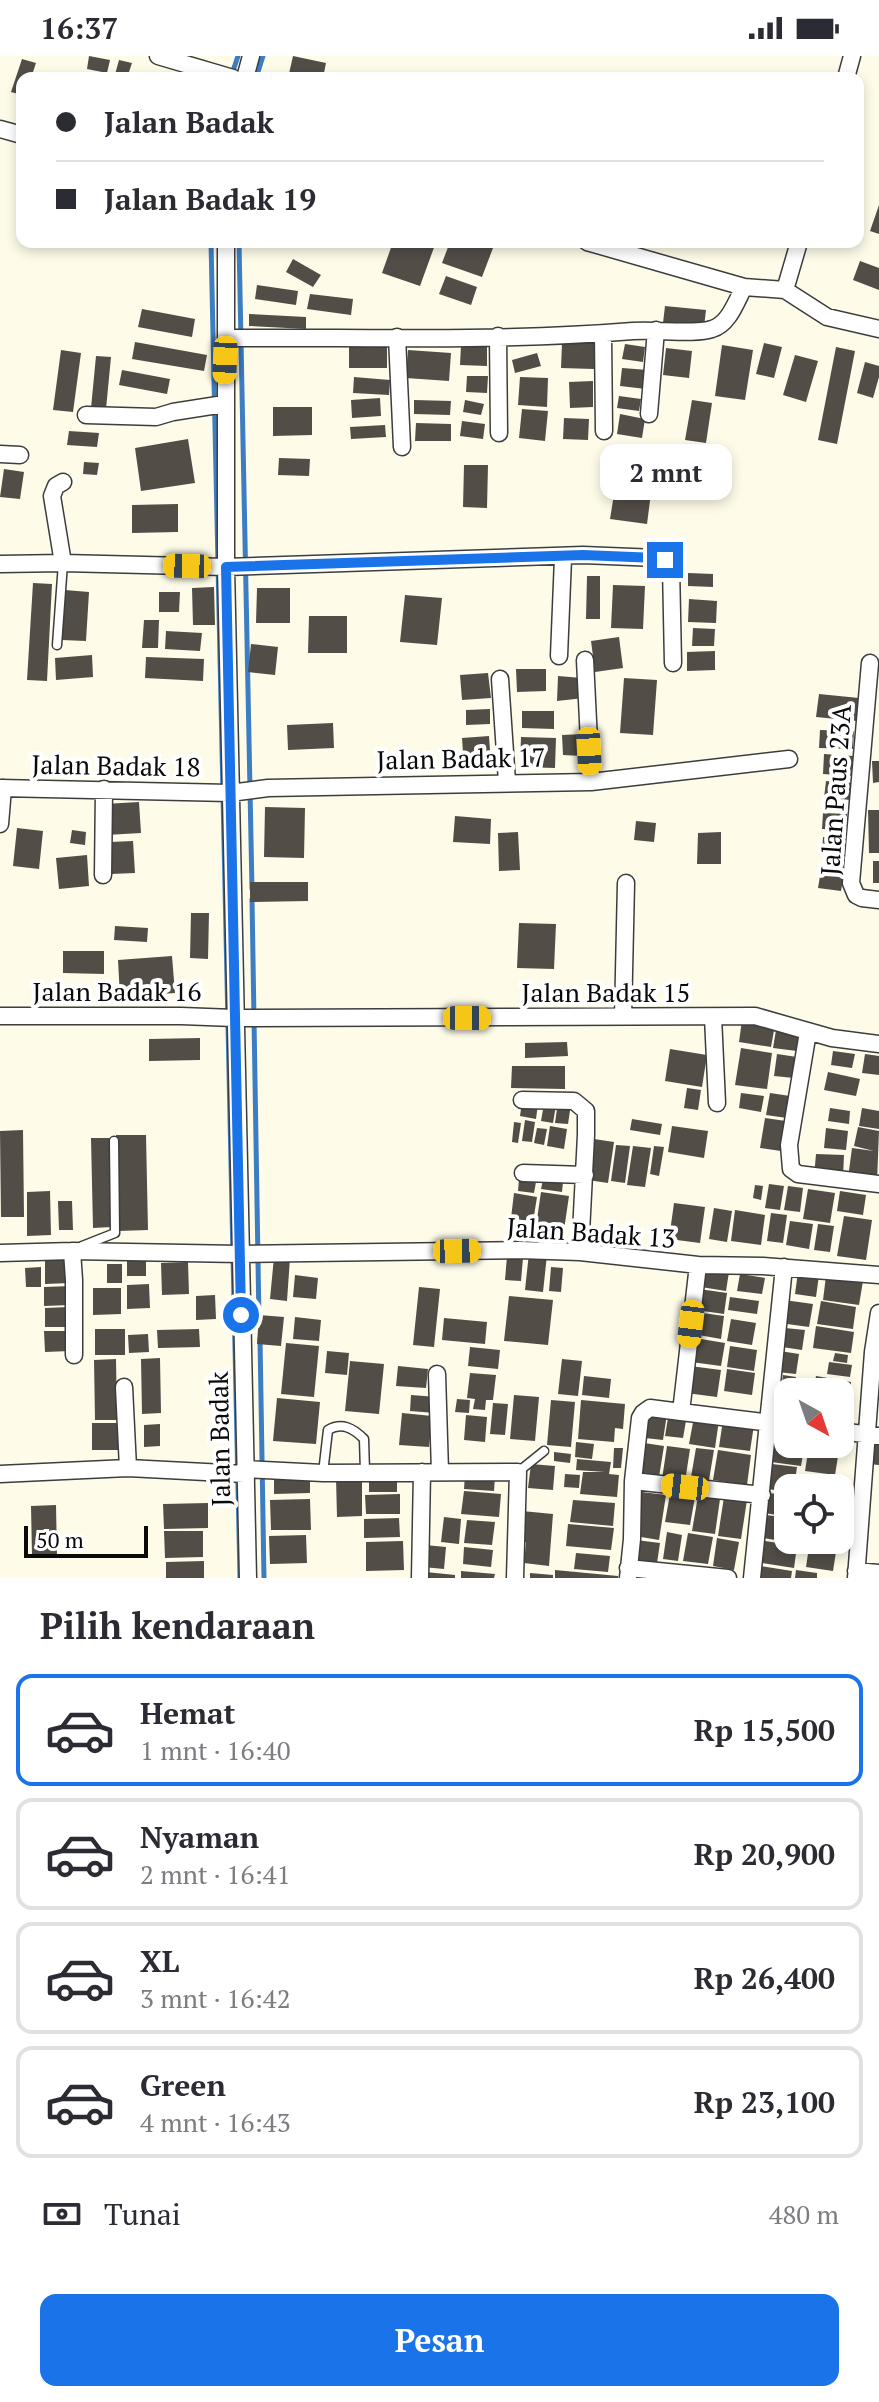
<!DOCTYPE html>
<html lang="id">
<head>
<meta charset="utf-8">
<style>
	body { margin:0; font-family:"PT Serif",serif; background:#f7f7f7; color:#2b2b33; height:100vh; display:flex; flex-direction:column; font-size:30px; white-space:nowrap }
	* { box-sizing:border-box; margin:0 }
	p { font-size:26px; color:#7c7c81 }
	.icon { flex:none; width:44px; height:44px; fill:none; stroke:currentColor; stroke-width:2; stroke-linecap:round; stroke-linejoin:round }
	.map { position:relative; height:1522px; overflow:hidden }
	.drawer { display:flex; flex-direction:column; background:#fff; flex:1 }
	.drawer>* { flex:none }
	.top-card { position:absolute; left:16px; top:16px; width:848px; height:176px; border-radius:16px; box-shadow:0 4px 12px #0003; display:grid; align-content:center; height:176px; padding:0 40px; background:#fff }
	.needle { width:52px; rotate:140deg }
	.fabs { position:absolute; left:774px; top:1322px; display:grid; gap:16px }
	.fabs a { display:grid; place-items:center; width:80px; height:80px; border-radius:16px; background:#fff; box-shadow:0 4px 12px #0003; font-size:40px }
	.scale { position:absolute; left:24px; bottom:20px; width:124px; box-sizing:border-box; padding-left:8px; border:4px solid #0a0a0a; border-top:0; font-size:22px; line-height:28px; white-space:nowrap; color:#0a0a0a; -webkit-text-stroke:6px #fff; paint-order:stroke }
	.end { position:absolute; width:36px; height:36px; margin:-18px; border:10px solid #1a73e8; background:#fff; box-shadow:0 0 0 4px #fff }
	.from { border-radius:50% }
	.bubble { position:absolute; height:56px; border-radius:16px; background:#fff; box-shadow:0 4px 12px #0003; font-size:26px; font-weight:700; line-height:56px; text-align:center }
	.car { position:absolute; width:24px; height:48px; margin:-24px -12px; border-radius:10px; box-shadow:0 0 6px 2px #0007; background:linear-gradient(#f5c518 24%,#345 0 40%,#f5c518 0 76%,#345 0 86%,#f5c518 0) }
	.top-card b { display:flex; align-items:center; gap:28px; height:76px; font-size:30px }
	.top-card b+b { border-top:2px solid #e1e1e2 }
	.top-card i { width:20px; height:20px; background:#2b2b33 }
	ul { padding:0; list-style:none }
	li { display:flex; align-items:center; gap:24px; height:112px; margin:0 16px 12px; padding:0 24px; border:4px solid #e1e1e2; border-radius:16px }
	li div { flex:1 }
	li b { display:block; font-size:30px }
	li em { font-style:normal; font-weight:700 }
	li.current { border-color:#1a73e8 }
	li>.icon { width:72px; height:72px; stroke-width:1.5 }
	h2 { padding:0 40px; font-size:36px; line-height:96px }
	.pay { display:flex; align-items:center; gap:20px; height:88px; padding:0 40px; font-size:30px }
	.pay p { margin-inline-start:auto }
	.cta { display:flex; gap:16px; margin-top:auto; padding:16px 40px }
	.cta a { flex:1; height:92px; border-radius:16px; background:#1a73e8; color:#fff; font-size:32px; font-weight:700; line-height:92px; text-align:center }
	.status { display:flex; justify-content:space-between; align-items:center; height:56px; padding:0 40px; background:#fff; direction:ltr }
	.status svg { height:22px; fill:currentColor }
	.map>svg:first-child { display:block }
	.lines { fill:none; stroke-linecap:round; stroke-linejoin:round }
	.stream { stroke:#3d7ec3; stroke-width:5 }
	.building { fill:#524d47 }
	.service-casing { stroke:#3d3d3d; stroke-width:11 }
	.minor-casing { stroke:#3d3d3d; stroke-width:19 }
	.service { stroke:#fff; stroke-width:8 }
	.minor { stroke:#fff; stroke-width:16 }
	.route { stroke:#1a73e8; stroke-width:10 }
	.labels { text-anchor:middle; stroke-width:8; stroke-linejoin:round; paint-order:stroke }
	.street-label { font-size:26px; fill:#0a0a0a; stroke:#fff }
</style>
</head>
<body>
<div class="status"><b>16:37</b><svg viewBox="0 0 49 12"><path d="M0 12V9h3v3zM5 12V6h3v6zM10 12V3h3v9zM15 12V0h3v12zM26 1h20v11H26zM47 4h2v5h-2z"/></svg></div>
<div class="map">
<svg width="879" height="1522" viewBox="0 0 879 1522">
	<rect width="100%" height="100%" fill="#fefce9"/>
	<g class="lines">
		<path class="stream" d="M232,18L238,0
			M256,22L263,0
			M211,186L240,1522
			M239,186L252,833
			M252,843L259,1265
			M260,1283L264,1522"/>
	</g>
	<path class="building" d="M89,0L110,4L107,17L87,13Z
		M293,0L326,7L323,22H288Z
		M22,3L36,7L31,22H22V39L11,36Z
		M119,4L132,7L127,22H114Z
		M879,149V178L870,175Z
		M393,186H436L420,230L382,217Z
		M450,186H476L493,192L482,221L442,207Z
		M293,203L321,219L313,231L286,216Z
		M860,205L879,212V234L853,224Z
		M446,220L477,231L471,249L439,238Z
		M257,229L298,235L296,249L255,243Z
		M310,238L353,243L351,259L307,253Z
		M665,250L706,254L704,271L663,267Z
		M142,253L195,263L192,281L138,271Z
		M249,258L306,261V273L249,270Z
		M135,286L207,299L204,315L132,303Z
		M562,287L595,288L594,313L561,312Z
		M764,287L782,291L774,322L756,318Z
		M625,288L645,291L643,306L622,303Z
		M461,289H487V310L460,309Z
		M722,289L753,294L745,344L715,340Z
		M349,290H387V312H349Z
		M836,291L855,295L837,388L818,384Z
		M666,292L692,295L689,322L663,319Z
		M61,294L81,297L73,356L53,354Z
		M408,294L451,297L449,325L406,322Z
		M537,297L541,310L515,317L512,304Z
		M795,299L818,305L806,346L783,339Z
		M96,300L111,301L106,353L91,352Z
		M865,306L879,310V321L873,342L857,337Z
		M622,312L648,314L646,333L620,330Z
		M122,314L170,323L167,338L119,329Z
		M467,320H488L487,337L466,336Z
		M354,321L390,324L389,339L353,337Z
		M520,321L548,322L547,351L518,349Z
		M593,325V351L570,352L569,326Z
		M619,340L641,343L639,355L617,352Z
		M380,342L381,360L352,362L351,344Z
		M414,344L451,345L450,359L414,358Z
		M465,344L484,348L481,359L463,356Z
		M692,344L712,347L706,387L685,384Z
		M273,351H312V379L273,380Z
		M522,353L548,355L545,385L519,382Z
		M620,358L645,363L642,382L617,378Z
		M564,362L589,363L588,384L563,383Z
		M462,365L485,368L483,383L460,380Z
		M416,367L451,368V385H415Z
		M385,369L386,381L351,383L350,371Z
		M69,375L99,377L97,391L67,389Z
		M188,383L195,427L141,435L135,392Z
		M279,402L310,403L309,420L278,419Z
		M84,406L99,407L97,419L83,418Z
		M464,409H488L487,452L463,451Z
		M4,413L24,416L20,443L0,441Z
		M615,432L651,437L647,468L610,463Z
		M178,448V476L132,477V449Z
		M688,517L713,518V531L688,530Z
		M587,520H600V563H586Z
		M33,527L52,528L47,625L27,624Z
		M613,529L645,530L643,573L611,572Z
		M214,531L215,569H193L192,532Z
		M257,532H290V567H256Z
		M65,534L89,536L86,585L62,584Z
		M159,536H180L179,556H159Z
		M405,539L442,542L437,589L400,586Z
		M689,543L717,545L716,567L688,566Z
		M309,560H347V597H308Z
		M144,564H159L158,592H142Z
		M693,572L715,573L714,590H692Z
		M166,575L202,577L200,595L165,593Z
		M619,581L623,612L595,616L591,585Z
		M251,588L278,591L275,619L248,616Z
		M715,595V614L687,615V596Z
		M92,599L93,621L56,624L55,602Z
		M146,601L204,603L203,625L145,622Z
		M516,613H546V635L517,636Z
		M488,617L491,642L462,644L460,619Z
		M558,620L582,622L584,642L557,645Z
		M624,622L657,624L653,679L620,677Z
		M819,638L859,642L857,665L816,661Z
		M490,653V668L466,669V654Z
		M522,655H554V673L522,672Z
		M333,667L334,692L288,694L287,669Z
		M820,674L854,675L853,693L819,692Z
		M584,678L582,700L563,699L562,679Z
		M489,680L491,709L464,711L462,682Z
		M521,681L556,682L555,712L520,711Z
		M824,698L853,700L851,720L823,718Z
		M872,705H879V726L873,727Z
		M826,725L853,727L852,744L824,742Z
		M139,746L141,777L106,779L104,748Z
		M265,751L305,752L304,802L264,801Z
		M868,754H879V797H869Z
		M823,757L847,758V774L822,773Z
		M455,760L491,763L490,788L453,786Z
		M636,765L656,767L654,786L634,784Z
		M17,772L43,775L39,813L13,810Z
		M72,774L86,776L85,789L70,787Z
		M518,776L520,814L499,815L498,777Z
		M721,776V808H697L698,777Z
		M823,781H847V800L822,799Z
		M133,785L135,817L111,818L110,786Z
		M87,799L89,830L59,833L56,802Z
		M873,805H879V827H873Z
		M822,808L845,811L841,835L818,832Z
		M250,826H308V845L250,846Z
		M191,857H209L208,903L190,902Z
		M519,867L556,868L554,913L517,912Z
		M115,870L148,872L147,886L114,884Z
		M63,895H104V918L63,917Z
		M172,900L175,937L120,941L118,904Z
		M742,964L775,969L771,991L739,986Z
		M776,974L800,978L797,995L773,992Z
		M200,982V1004L149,1005V983Z
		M567,986L568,1000L525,1002V987Z
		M741,992L772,997L767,1033L735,1029Z
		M670,993L707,999L702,1031L665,1025Z
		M833,995L855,998L852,1012L831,1009Z
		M777,998L797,1001L794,1022L774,1020Z
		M865,998L879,1000V1019L862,1017Z
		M512,1010H565V1033L511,1032Z
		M828,1016L860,1023L856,1040L824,1034Z
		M687,1032L701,1034L698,1054L684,1052Z
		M741,1037L764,1040L761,1056L739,1052Z
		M770,1037L790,1040L787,1062L766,1059Z
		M522,1046L538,1048L536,1063L520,1060Z
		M558,1046L571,1048L568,1068L555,1067Z
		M544,1048L556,1049L553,1067L541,1065Z
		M830,1052L850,1055L849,1068L828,1065Z
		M862,1052L879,1055V1073L859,1070Z
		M765,1062L786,1065L781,1095L760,1092Z
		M632,1063L662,1068L660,1079L630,1074Z
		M525,1064L535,1066L532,1086L522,1085Z
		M514,1066L521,1067L518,1087L512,1086Z
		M550,1070L567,1073L564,1093L547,1090Z
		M672,1070L708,1075L704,1102L668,1096Z
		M858,1071L879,1075L877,1126L848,1122L852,1092L874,1095L854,1090Z
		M537,1072L547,1073L544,1089L534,1087Z
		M826,1072L848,1075L846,1094L824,1092Z
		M23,1074L24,1161H1L0,1075Z
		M116,1079H146L148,1174L118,1175Z
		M91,1082H111L112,1171L93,1172Z
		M594,1083L614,1086L608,1127L588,1124Z
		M616,1089L630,1090L625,1127L611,1125Z
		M633,1090L651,1092L645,1131L627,1129Z
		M654,1090L664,1091L659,1120L650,1118Z
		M816,1098L844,1099L843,1121L814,1120Z
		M519,1123L536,1126L534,1137L518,1135Z
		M543,1123L563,1126L562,1136L541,1133Z
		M769,1128L784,1130L780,1154L765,1152Z
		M755,1129L763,1130L761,1144L753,1142Z
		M788,1130L803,1132L800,1156L784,1154Z
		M808,1133L835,1137L830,1167L803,1163Z
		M50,1135L51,1179L27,1180V1136Z
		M840,1135L866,1139L863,1159L837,1155Z
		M541,1136L569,1140L564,1174L536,1170Z
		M514,1137L537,1141L533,1166L511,1162Z
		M58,1145H72L73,1174H59Z
		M674,1147L705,1151L700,1187L669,1183Z
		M714,1152L732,1155L727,1186L709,1183Z
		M735,1154L765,1159L761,1189L731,1185Z
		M771,1157L787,1159L783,1187L767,1185Z
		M844,1160L872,1164L866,1204L837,1200Z
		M790,1165L813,1168L809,1193L786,1189Z
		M818,1168L834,1170L830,1196L814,1194Z
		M529,1197L547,1199L543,1236L525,1234Z
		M507,1200L523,1202L521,1225L505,1224Z
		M274,1201L290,1202L287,1245L270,1243Z
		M70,1204V1227L45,1228V1205Z
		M127,1204H146V1220H127Z
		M188,1206L189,1238L162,1239L161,1207Z
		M107,1208H122V1227H107Z
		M41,1211V1231H26L25,1212Z
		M551,1211L563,1212L561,1236L549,1235Z
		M704,1213L729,1216L726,1235L701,1231Z
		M798,1216L819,1219L816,1241L795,1238Z
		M740,1218L765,1222L762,1238L737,1235Z
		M295,1219L318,1222L316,1243L293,1241Z
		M826,1220L863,1225L859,1249L823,1244Z
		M149,1228L150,1252L127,1253V1229Z
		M71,1230V1249L44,1250V1231Z
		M419,1231L440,1233L434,1291L413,1289Z
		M93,1232H121V1258L93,1259Z
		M699,1233L727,1237L724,1258L696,1254Z
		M215,1239L216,1263L196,1264V1240Z
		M509,1240L553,1244L548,1289L504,1285Z
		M730,1241L759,1245L757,1258L728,1254Z
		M784,1244L813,1248L809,1271L780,1267Z
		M821,1245L856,1251L853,1273L817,1268Z
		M69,1251L70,1271H45V1252Z
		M696,1256L724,1260L721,1283L693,1278Z
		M259,1259L284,1261L281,1290L257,1288Z
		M295,1261L321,1264L319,1285L293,1283Z
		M444,1262L487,1266L485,1288L442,1284Z
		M731,1263L756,1267L752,1289L727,1285Z
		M816,1270L854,1276L851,1297L813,1292Z
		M785,1272L805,1274L802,1294L782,1291Z
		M95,1273H125V1299H95Z
		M199,1273L200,1291L158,1292L157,1274Z
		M44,1275H70V1295L45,1296Z
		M148,1278L149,1296L129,1297L128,1279Z
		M695,1282L725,1287L721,1310L691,1306Z
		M286,1287L319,1290L314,1341L281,1338Z
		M730,1290L757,1294L754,1315L727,1311Z
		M470,1291L500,1294L498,1313L468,1310Z
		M327,1295L349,1297L347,1319L325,1317Z
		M780,1295L799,1298L796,1318L777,1316Z
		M835,1297L848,1299L847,1307L833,1305Z
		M160,1302L161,1357L142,1358L141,1303Z
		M116,1303L117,1364H95L94,1304Z
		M562,1303L582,1305L578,1340L558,1338Z
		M350,1305L384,1308L379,1358L345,1355Z
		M829,1306L852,1309L850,1321L827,1318Z
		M398,1310L428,1313L426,1332L396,1330Z
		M690,1310L721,1314L717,1341L686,1337Z
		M727,1313L755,1317L752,1339L724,1335Z
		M470,1317L496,1319L493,1344H486L485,1354L473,1353L475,1343L467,1342Z
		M783,1319L796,1321L794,1336L781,1335Z
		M584,1320L611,1323L609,1342L582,1339Z
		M816,1320L851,1326L847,1354L840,1353V1336H813Z
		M411,1339L437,1341L435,1357L410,1355Z
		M514,1339L539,1341L535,1385L510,1383Z
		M277,1342L320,1346L316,1388L273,1385Z
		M457,1343L470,1344L469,1357L455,1356Z
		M551,1344L575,1346L571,1391L547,1389Z
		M581,1344L625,1348L623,1373L615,1372L614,1386L578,1383Z
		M493,1347L508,1348L505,1379L490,1378Z
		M649,1356L667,1358L663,1384L645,1382Z
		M669,1356L687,1359L683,1382L665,1380Z
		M402,1357L432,1360L429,1391L399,1389Z
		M466,1359L487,1361L485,1386L464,1384Z
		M694,1361L719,1364L715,1392L689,1388Z
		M723,1364L754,1369L750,1395L719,1391Z
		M92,1367H118L119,1394H92Z
		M160,1368V1390L144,1391V1369Z
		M773,1370L788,1372V1387L770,1384Z
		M873,1381L879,1382V1409L869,1408Z
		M576,1386L594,1388L592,1403L575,1401Z
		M644,1387L664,1390L659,1421L639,1418Z
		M774,1387L804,1392L801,1410L771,1406Z
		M667,1390L690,1393L685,1426L662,1423Z
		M809,1390L839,1394L835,1419L805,1415Z
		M614,1392H623L621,1412H613Z
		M696,1392L714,1394L708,1430L690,1427Z
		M718,1394L751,1399L747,1429L713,1424Z
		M554,1396L571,1398L570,1407L554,1405Z
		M577,1403L611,1406L609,1418L619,1419L617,1441L580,1438L583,1416H605L576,1414Z
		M531,1408L555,1410L553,1434L528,1432Z
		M772,1408L797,1411L794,1432H788V1436L768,1433Z
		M465,1418L495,1421L494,1435L464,1433Z
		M565,1418L580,1419L579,1432L564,1431Z
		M813,1419L839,1423L838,1432H811Z
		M274,1420H310V1437L274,1438Z
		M369,1420H397V1436H369Z
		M336,1422H362V1460L337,1461Z
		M464,1435L501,1438L499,1461L461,1458Z
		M642,1436L666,1439L659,1484L635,1480Z
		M768,1437L788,1439V1461L765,1457Z
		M400,1438V1458H366L365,1439Z
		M670,1438L695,1441L690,1469L665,1466Z
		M698,1440L720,1443L715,1478L692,1475Z
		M724,1441L747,1444L741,1483L718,1480Z
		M310,1443L311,1474H271L270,1444Z
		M573,1444L615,1447L613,1470L570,1466Z
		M208,1447V1472L164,1473L163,1448Z
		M56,1449L57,1500H32L31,1450Z
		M522,1455L553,1458L549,1510L524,1507L526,1486L519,1485Z
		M766,1459L788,1462V1486L763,1482Z
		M444,1461L461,1463L459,1488L441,1486Z
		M399,1462L400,1481L364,1482V1463Z
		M467,1464L495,1466L492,1489L464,1487Z
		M568,1468L614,1472L611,1494L566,1490Z
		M164,1475H203V1501L165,1502Z
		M667,1476L682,1479L678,1505L663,1503Z
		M688,1477L713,1481L708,1508L683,1505Z
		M306,1479L307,1507L270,1508L269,1480Z
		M717,1482L739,1486L734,1514L713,1510Z
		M636,1484L660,1487L657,1507L632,1504Z
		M805,1484H836L835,1492L804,1488Z
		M403,1485L404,1514L366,1515V1486Z
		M765,1485L797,1490L794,1512L762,1507Z
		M425,1489L446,1491L444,1513L423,1511Z
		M464,1491L493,1494L491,1511L463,1508Z
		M809,1491L836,1496L833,1515L806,1511Z
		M576,1497L610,1500L608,1516L574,1513Z
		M204,1505V1522H166V1506Z
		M760,1510L792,1515L791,1522H759Z
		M555,1514L618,1520V1522H555Z
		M796,1514L817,1517V1522H795Z
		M461,1515L495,1518L494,1522H461Z
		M426,1516L455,1519V1522H425Z
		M530,1517L553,1519V1522H530Z"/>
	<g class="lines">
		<defs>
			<path id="service" d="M57,589L63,507
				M82,1190L115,1177L114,1085
				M518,1416L544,1395
				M323,1417L328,1374C342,1366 353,1372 364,1383L365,1416"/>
			<path id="minor" d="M158,0L233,22
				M245,22L251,0
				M846,22L852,0
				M0,73L22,79
				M226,186V511L248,1522
				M587,186L744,231L785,234L799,186
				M785,234L827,261L879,273
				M603,278L604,375
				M498,280L499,377
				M397,281L402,391
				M226,282C361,281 498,286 633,275C655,273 695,279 712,273C729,268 736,246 744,231
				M649,358L656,274
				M86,359L156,361L173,356L224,348
				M0,398L20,399
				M63,507L52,440L56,430L63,426
				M0,508L63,507L226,511L583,499L657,502L665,504L671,511L673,607
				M559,600L563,502
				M585,604L591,726
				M870,607L851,827L856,839L862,842L879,844
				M500,623L507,726
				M0,732L230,737L268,732L591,726L789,703
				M0,768L3,732
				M103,819L104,733
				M0,960H181L234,962L755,960L832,982L879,988
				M623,961L626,827
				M713,961L717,1047
				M808,976L789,1089L791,1113L798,1118L879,1128
				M522,1044L574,1045L586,1055V1079L580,1196
				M523,1117L585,1119
				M0,1197L72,1195
				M74,1299V1224L72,1195L240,1198L519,1194L580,1196L698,1209
				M437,1318L440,1416
				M124,1331L128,1412L244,1418
				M681,1356L788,1369
				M840,1375L879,1380
				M244,1413L323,1417L518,1416L515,1522
				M0,1418L128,1412
				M633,1425L762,1439
				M628,1512L728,1522
				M856,1515L879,1517
				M420,1522L422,1416
				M628,1522L632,1483L633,1425L640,1362L643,1357L650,1352L681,1356L698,1209L763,1210L879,1219
				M752,1522L784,1211
				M856,1522L873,1296L879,1257"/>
		</defs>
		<use href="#service" class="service-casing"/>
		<use href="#minor" class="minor-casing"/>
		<use href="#service" class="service"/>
		<use href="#minor" class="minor"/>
	</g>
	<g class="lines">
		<path class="route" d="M241,1259L226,511L583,499L657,502L665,504"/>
	</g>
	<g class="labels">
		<g class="street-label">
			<text transform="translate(461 703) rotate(-1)" y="9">Jalan Badak 17</text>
			<text transform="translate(116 710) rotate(1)" y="9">Jalan Badak 18</text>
			<text transform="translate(836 734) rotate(-86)" y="9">Jalan Paus 23A</text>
			<text x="117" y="945">Jalan Badak 16</text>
			<text x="606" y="946">Jalan Badak 15</text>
			<text transform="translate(591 1177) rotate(4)" y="9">Jalan Badak 13</text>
			<text transform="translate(220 1383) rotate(-91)" y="9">Jalan Badak</text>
		</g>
	</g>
</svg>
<div class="fabs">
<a><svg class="needle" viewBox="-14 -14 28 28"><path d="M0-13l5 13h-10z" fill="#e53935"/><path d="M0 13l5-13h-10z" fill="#7c7c81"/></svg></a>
<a><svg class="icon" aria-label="locate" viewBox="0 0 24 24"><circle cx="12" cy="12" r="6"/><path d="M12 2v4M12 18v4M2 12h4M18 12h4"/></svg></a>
</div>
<div class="scale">50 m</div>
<i class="end from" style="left:241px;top:1259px"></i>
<i class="end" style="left:665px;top:504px"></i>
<div class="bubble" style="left:600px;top:388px;width:132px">2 mnt</div>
<i class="car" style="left:225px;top:304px;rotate:182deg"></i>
<i class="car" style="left:187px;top:510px;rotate:271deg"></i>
<i class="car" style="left:589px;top:695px;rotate:177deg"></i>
<i class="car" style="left:467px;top:962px;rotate:90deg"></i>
<i class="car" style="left:457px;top:1195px;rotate:89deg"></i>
<i class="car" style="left:691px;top:1268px;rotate:187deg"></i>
<i class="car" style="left:685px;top:1431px;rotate:276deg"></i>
<div class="top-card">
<b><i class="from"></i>Jalan Badak</b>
<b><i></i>Jalan Badak 19</b>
</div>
</div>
<section class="drawer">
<h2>Pilih kendaraan</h2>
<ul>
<li class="current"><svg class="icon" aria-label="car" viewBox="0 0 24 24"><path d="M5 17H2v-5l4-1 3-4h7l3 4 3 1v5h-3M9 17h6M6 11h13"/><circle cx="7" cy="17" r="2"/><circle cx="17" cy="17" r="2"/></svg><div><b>Hemat</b><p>1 mnt · 16:40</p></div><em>Rp 15,500</em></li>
<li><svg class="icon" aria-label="car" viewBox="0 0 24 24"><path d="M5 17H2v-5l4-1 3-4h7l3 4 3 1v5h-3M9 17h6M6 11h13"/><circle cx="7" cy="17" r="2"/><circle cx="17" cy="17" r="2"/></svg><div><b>Nyaman</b><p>2 mnt · 16:41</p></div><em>Rp 20,900</em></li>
<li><svg class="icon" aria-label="car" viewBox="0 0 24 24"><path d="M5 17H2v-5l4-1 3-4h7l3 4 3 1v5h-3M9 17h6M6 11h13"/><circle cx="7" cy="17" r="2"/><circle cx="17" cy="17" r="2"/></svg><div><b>XL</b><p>3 mnt · 16:42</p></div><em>Rp 26,400</em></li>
<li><svg class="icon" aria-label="car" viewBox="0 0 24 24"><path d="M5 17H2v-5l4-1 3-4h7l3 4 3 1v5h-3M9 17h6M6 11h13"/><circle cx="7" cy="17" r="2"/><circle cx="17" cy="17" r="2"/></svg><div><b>Green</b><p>4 mnt · 16:43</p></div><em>Rp 23,100</em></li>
</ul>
<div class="pay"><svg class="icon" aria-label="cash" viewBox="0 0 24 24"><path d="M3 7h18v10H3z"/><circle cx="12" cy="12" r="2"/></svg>Tunai<p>480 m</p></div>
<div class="cta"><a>Pesan</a></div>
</section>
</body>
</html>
